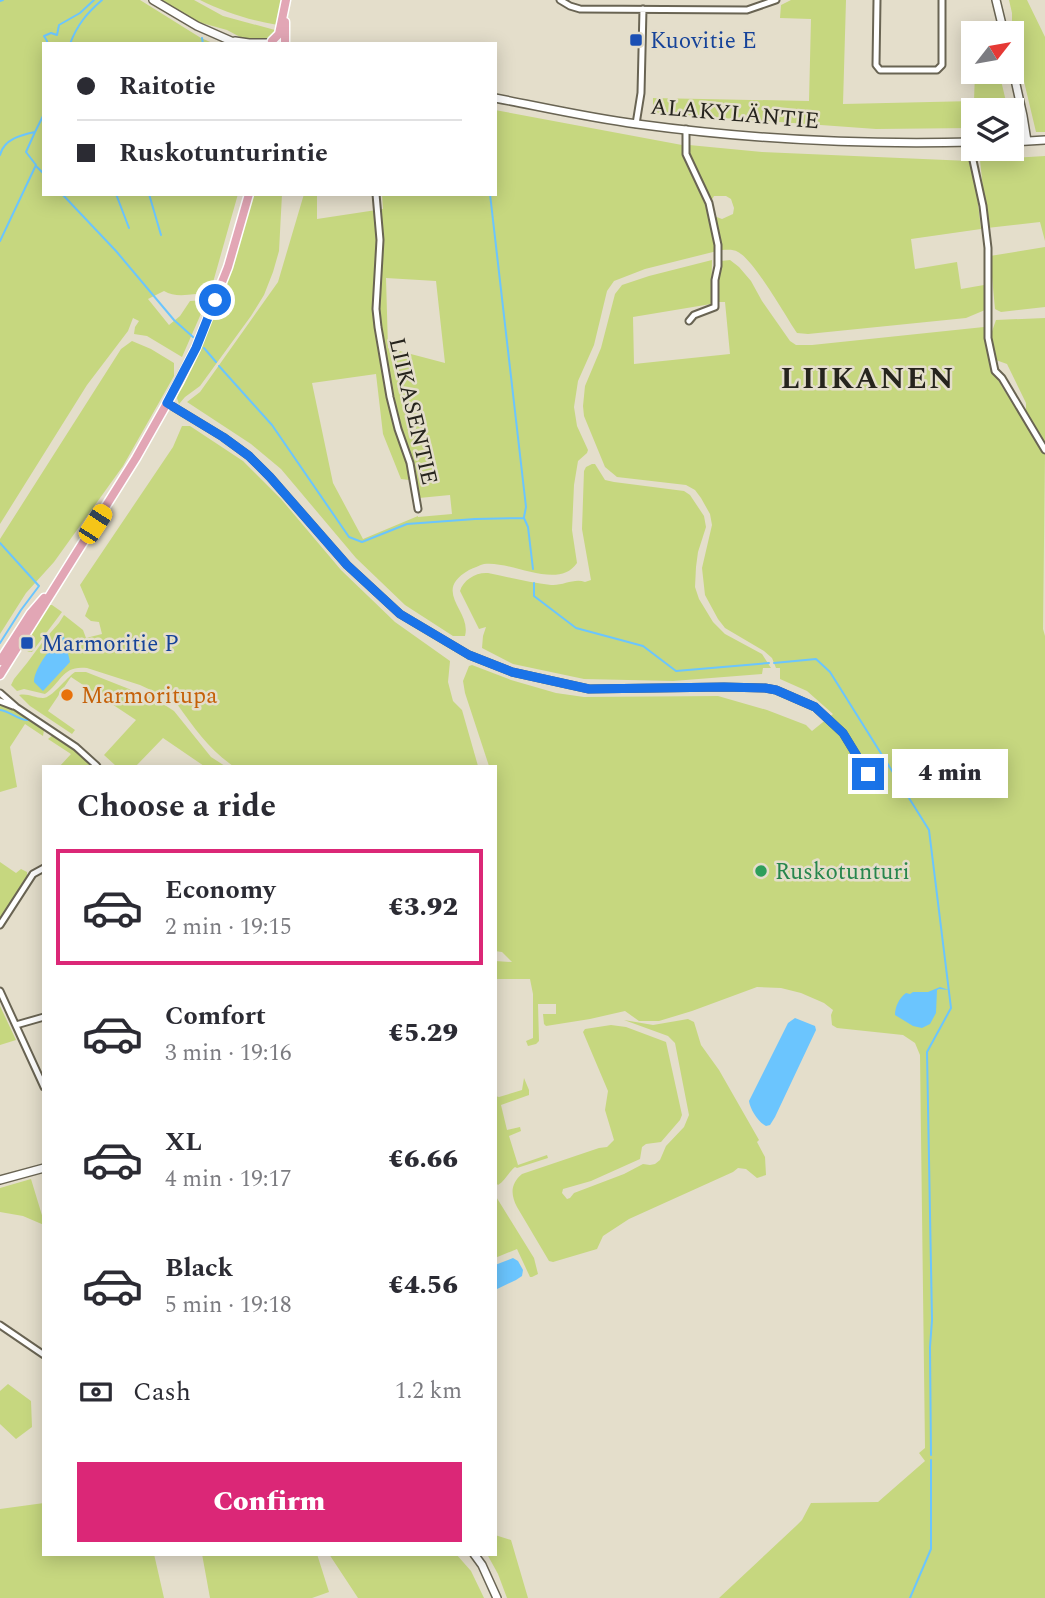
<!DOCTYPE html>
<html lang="en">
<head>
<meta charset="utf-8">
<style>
	body { margin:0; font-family:Spectral,serif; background:#f7f7f7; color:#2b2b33; height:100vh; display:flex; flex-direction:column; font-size:26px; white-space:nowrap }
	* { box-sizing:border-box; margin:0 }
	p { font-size:23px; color:#7c7c81 }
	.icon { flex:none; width:38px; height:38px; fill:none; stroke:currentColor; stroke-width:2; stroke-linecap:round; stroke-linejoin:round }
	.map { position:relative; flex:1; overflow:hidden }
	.panel { position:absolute; left:42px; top:765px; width:455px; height:791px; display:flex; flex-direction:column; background:#fff; border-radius:0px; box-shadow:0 4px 18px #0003 }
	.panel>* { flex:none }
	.hud { position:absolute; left:42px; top:42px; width:455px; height:154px; border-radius:0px; box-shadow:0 4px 18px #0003; display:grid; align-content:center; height:154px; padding:0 35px; background:#fff }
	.needle { width:46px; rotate:59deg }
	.fabs { position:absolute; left:961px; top:21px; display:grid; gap:14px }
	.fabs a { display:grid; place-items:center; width:63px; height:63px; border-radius:0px; background:#fff; box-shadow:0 4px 18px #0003; font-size:35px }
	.end { position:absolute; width:32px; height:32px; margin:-16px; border:9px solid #1a73e8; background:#fff; box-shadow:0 0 0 4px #fff }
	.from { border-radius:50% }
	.bubble { position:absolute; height:49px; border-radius:0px; background:#fff; box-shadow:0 4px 18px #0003; font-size:23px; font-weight:800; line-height:49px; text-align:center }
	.car { position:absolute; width:21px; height:42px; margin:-21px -10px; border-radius:9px; box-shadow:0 0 5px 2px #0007; background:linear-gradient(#f5c518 24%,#345 0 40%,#f5c518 0 76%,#345 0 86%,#f5c518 0) }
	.hud b { display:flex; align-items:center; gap:24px; height:66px; font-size:26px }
	.hud b+b { border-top:2px solid #e1e1e2 }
	.hud i { width:18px; height:18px; background:#2b2b33 }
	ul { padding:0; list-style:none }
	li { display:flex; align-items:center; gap:21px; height:116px; margin:0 14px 10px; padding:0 21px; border:4px solid transparent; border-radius:0px }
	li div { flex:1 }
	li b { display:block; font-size:26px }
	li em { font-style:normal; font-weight:800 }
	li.current { border-color:#db2777 }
	li>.icon { width:63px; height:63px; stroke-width:1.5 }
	h2 { padding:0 35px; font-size:32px; line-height:84px }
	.pay { display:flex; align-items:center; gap:18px; height:77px; padding:0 35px; font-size:26px }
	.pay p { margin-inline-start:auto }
	.button { display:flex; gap:14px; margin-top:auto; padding:14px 35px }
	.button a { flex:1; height:80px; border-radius:0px; background:#db2777; color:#fff; font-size:28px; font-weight:800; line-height:80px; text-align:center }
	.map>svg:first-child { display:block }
	.green { fill:#c6d77f; fill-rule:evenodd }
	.water { fill:#6bc5fe }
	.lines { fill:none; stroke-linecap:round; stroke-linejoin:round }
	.stream { stroke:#6bc5fe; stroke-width:2 }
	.street-casing { stroke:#696453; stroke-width:9 }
	.secondary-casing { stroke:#696453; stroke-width:10 }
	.primary-casing { stroke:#fff; stroke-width:11 }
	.street { stroke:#fff; stroke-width:5 }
	.secondary { stroke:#fff; stroke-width:7 }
	.primary { stroke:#e2a6b5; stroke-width:8 }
	.route { stroke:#1a73e8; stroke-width:9 }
	.transit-dot { fill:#1a4fb4; stroke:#e4decb; stroke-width:2.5 }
	.food-dot { fill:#e8710a; stroke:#e4decb; stroke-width:2.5 }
	.leisure-dot { fill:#2e9e5b; stroke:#e4decb; stroke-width:2.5 }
	.labels { text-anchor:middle; stroke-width:5; stroke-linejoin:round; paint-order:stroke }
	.transit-label { font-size:23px; fill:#164399; stroke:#e4decb; text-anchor:start }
	.street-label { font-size:23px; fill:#26241d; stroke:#e4decb }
	.food-label { font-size:23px; fill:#c56008; stroke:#e4decb; text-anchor:start }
	.leisure-label { font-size:23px; fill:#27864d; stroke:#e4decb; text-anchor:start }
	.district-label { font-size:30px; font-weight:bold; letter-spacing:2px; fill:#26241d; stroke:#e4decb }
</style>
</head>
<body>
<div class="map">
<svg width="1045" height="1598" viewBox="0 0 1045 1598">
	<rect width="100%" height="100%" fill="#e4decb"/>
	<path class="green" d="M0,0H140L201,38L215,44H44V194H238L210,293C194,293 177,299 164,291L148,299L169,325L180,316L190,301L207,300L182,357L147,336L134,334L135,327L139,321L133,318L128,331L87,385L0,524Z
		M162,0H194L223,16L275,30V34L260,42L242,38L227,30L198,22Z
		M200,0H282L278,25C252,21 224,12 200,0Z
		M791,0H846L843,104L974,101L975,72H999L1008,110H973V128L876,129L653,113V98L809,101L811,19L780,18L781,5Z
		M1009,0H1027L1045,37V132H1036L1012,31V13Z
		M495,110L682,145V155L705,204L717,251L645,269L614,281L607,291L594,345L578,381L574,407L577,426L588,450L587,453L578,461L574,485L572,530L577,563C558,591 511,560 484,564C480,565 474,568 469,570C431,592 472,610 465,636H453L405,605L356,558L281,469L251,444L187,402L200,392L278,282L304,194H317V219L383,209L382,194H495ZM386,278L436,281L445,363L388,348ZM376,374L383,434L401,479L417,481L419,498L450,495L452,514L418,517V516L363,539L333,483L312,383Z
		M689,145L762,152L969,161L976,187L981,229L911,239L915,269L957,262L961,289L984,285L985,310L966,318L808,334L797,333C785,315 754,260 738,252C733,249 727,250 722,250L714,216L722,219L733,214L734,208L731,199L726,196H714L711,201L690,154Z
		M1045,156V241L1040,222L987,228L980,160Z
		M252,194H282L279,251L273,272L264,295L251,316L200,386L185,397L179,404L177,398L178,393C210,327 234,265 252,194Z
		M1045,247V307L1001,312L995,309L990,256Z
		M712,260L711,304L633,317L634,364L730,354L725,302H719L717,280L721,261L730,260L739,267L751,281L762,301L790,341L796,345H812L984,327L986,342L994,371L1002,387L1045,453L1043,629L1045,636V1598H719L796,1526L802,1520L811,1503L878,1502L925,1461L919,1453L925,1448L920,1055L915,1043L903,1035L837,1028L832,1025L831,1015L833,1010L824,1003L801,993L781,988L757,987L692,1011L659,1021H639L625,1011L590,1019L546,1026L544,1024L543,1014H556V1004H538L539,1041L536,1044L528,1046L526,1041L533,1038V994L530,979H495V961L512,962L502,952L495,951V766H489L465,693L463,681L469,666L472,665L511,680L556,693L584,697L718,696L767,710L806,725L812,731L833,714L807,691L780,679V668H776L772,658L764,651L725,628L718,619L705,595L702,568L712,525L710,514L701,498L695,490L686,485L617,477L605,467L584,416L583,406L585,386L601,348L615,294L622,285L649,276Z
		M1045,318V445L1026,416V403L1007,364L993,359L990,337L996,320Z
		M132,341L151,349L174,363V376L123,466L54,562L26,593L0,634V539L121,349Z
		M182,426H190L243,461L281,499L341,570L395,622L450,661L448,682L453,701L462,710L478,766H233C208,748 195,729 177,704L179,697L175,693L168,698L140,685L87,668C62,665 62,682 45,694L24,689L17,691L11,685L14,679L27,663L44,640L59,623L64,615L83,630L86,638L102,634L99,622L91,621L85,616L89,606L80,585L173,447Z
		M592,464H595L605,480L614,482L684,491L690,495L704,516L706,527L698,552L696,567L695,587L699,599L713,622L725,634L762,654L771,668H763L762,674L673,681L584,679L513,664L482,648L483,636L486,627L479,629L460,591C463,580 476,572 488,573C508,577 530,583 551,585C563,586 574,578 585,582L591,580L582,529L584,471L586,467Z
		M48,605H52L62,612L32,652H29L25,650L30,642L28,639Z
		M75,672H86L157,700L174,711L211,757L225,766H204L163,738L136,766H116L104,755L136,720L71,677L48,711L75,730L72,734L30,706L19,695C28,693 34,698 43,698C52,698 66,678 75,672Z
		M0,705L16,711L44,730L43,736L25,724L10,747L17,787L0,792Z
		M53,735L78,753L93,766H60L71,754L48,739Z
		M0,862L16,873L21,869L27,872V877L0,920Z
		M0,1006L16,1040L0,1045Z
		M688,1019L694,1022L701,1045L719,1070L759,1140L757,1142L765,1157L766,1175L757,1178L746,1169L738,1168L733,1172L629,1219L603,1236L597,1249L553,1262L549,1261L517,1207C510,1194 511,1183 522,1174L599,1148L607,1147L614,1140L605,1110L608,1091L583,1032L585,1029L611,1025L626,1027L666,1042L682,1115L680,1120L661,1142L646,1144L642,1147L640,1159L591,1181L563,1189L562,1193L567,1199L570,1198L574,1193L624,1174L643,1164L650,1165L655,1164L660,1160L666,1146L684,1127L689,1115L675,1043L668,1036L624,1020L653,1025Z
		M524,1078L529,1090V1095L501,1105L507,1130L520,1127L521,1131L509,1136L518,1165L547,1155L548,1158L517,1168L515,1167C508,1173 505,1181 498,1185L495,1182V1096L499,1097L522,1090Z
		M31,1179L44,1222V1225L23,1216L0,1212V1188Z
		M495,1195L534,1258L538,1274L532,1277H530L517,1249L495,1258Z
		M8,1384L31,1401L32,1427L16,1439L0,1424V1391Z
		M44,1503V1554H154L164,1598H0V1509Z
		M495,1535L511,1540L528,1598H507L498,1574L487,1554H495Z
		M202,1554H317L329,1592L312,1598H210Z
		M329,1554H456L471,1571L484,1598H358Z"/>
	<path class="water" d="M64,636L70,662L43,691L34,682C34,668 53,644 64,636Z
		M940,987L949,990L939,989L937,990L936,1013L930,1024L922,1028L913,1026L895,1015C895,1007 899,998 906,993L910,994L913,992H928Z
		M795,1018L815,1026L816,1030L775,1117L770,1125L766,1126C758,1122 750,1109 749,1101L788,1023Z
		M513,1258L518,1261L523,1270L522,1276L516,1280L495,1290V1265Z"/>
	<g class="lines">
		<path class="stream" d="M0,1L3,0
			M202,38L203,44
			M47,44V41L44,36L51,33L57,35L59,25L80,13L94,0
			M70,44C77,25 87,13 102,0
			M0,155C4,139 21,135 35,132L44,114
			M37,167L44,174
			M62,194L116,251L174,320L193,337
			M116,194L129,228
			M149,194L161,235
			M490,194L526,507L524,517
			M0,241L36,165L26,152L35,132
			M204,348L216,362
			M219,366L272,425L349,537L362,542L407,524L475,519L524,518L528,527L533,569
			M0,543L39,586L21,610L0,643
			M534,583V596L576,628L643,646L676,671L769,663
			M774,663L816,659L830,672L929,830L951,1008L927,1052L932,1320L930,1347L931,1455
			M0,710C10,711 19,721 28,720
			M910,1598L931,1549V1460"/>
		<defs>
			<path id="street" d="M560,0L570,6L580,9L747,10L776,0
				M877,0L876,65L880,70H937L942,65V0
				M636,124L641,93L643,9
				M686,129V154L709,203L718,245V266L715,280V307L694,315L689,321
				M969,142L983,206L988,248V338L995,371L1002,378L1045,450
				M376,194L380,240L376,309L378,327L390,397L398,429L410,463L418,509
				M167,403L223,437L249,456L270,477L347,565L400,614L469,655L512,672L589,689L724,687L765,688L776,690L815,707L843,733L868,774
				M0,693L16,707L76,747L97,766
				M0,701L13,706
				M0,925L33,874L44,868
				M0,991L44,1087
				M16,1025L44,1017
				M0,1325L44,1355"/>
			<path id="secondary" d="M153,0L197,26L238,44
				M996,0L1004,33
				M235,41L249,43H269
				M1012,66L1023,116L1027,141
				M495,98C542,107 590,118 637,124C748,139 861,145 973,142
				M1012,142L1045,140
				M0,1180L44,1168
				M474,1554L482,1565L497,1598"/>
			<path id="primary" d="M272,41L279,34L286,0
				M285,44V22
				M0,661L31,613L44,598
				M0,675L136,458L179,382L196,348L228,267L249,194"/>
		</defs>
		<use href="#street" class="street-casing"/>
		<use href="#secondary" class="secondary-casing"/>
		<use href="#primary" class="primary-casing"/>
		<use href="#street" class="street"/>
		<use href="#secondary" class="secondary"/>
		<use href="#primary" class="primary"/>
	</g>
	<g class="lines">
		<path class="route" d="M215,300L196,348L167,403L223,437L249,456L270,477L347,565L400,614L469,655L512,672L589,689L724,687L765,688L776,690L815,707L843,733L868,774"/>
	</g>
	<g class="transit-dot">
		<rect x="629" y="33" width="14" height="14" rx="3.5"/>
		<rect x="20" y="636" width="14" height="14" rx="3.5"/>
	</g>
	<circle class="food-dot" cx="67" cy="695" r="7"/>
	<circle class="leisure-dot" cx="761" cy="871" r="7"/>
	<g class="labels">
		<g class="transit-label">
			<text x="650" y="48">Kuovitie E</text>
			<text x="41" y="651">Marmoritie P</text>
		</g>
		<g class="street-label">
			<text transform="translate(735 113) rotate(5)" y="8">ALAKYLÄNTIE</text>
			<text transform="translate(414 411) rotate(77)" y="8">LIIKASENTIE</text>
		</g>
		<g class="food-label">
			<text x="81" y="703">Marmoritupa</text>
		</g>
		<g class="leisure-label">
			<text x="775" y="879">Ruskotunturi</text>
		</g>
		<g class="district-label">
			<text x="868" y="388">LIIKANEN</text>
		</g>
	</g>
</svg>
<div class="fabs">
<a><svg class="needle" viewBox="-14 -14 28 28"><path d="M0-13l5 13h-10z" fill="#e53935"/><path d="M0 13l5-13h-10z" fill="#7c7c81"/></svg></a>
<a><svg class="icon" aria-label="layers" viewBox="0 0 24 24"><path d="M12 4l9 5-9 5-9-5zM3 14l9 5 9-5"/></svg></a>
</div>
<i class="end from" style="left:215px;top:300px"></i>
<i class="end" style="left:868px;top:774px"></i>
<div class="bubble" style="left:892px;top:749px;width:116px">4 min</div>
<i class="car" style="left:95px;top:524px;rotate:33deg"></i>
<div class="hud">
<b><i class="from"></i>Raitotie</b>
<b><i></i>Ruskotunturintie</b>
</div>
<section class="panel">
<h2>Choose a ride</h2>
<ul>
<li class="current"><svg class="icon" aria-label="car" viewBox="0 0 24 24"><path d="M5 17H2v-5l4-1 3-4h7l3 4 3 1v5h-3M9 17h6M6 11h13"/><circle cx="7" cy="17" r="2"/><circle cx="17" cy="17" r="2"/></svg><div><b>Economy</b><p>2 min · 19:15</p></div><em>€3.92</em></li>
<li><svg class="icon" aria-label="car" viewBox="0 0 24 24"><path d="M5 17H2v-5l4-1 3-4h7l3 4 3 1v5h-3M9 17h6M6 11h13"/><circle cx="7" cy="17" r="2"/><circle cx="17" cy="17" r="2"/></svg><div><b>Comfort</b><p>3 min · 19:16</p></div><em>€5.29</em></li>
<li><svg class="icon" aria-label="car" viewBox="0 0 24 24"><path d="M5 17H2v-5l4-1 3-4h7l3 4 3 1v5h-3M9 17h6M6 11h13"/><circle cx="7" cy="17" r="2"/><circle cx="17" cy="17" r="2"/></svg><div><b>XL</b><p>4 min · 19:17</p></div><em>€6.66</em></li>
<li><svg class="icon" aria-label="car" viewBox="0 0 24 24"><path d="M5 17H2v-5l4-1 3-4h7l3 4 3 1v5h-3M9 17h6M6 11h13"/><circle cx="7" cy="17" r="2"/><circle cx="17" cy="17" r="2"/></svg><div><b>Black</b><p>5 min · 19:18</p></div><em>€4.56</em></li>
</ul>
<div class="pay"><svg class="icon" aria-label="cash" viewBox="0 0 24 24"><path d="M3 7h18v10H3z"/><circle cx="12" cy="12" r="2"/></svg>Cash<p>1.2 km</p></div>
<div class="button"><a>Confirm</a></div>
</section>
</div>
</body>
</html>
